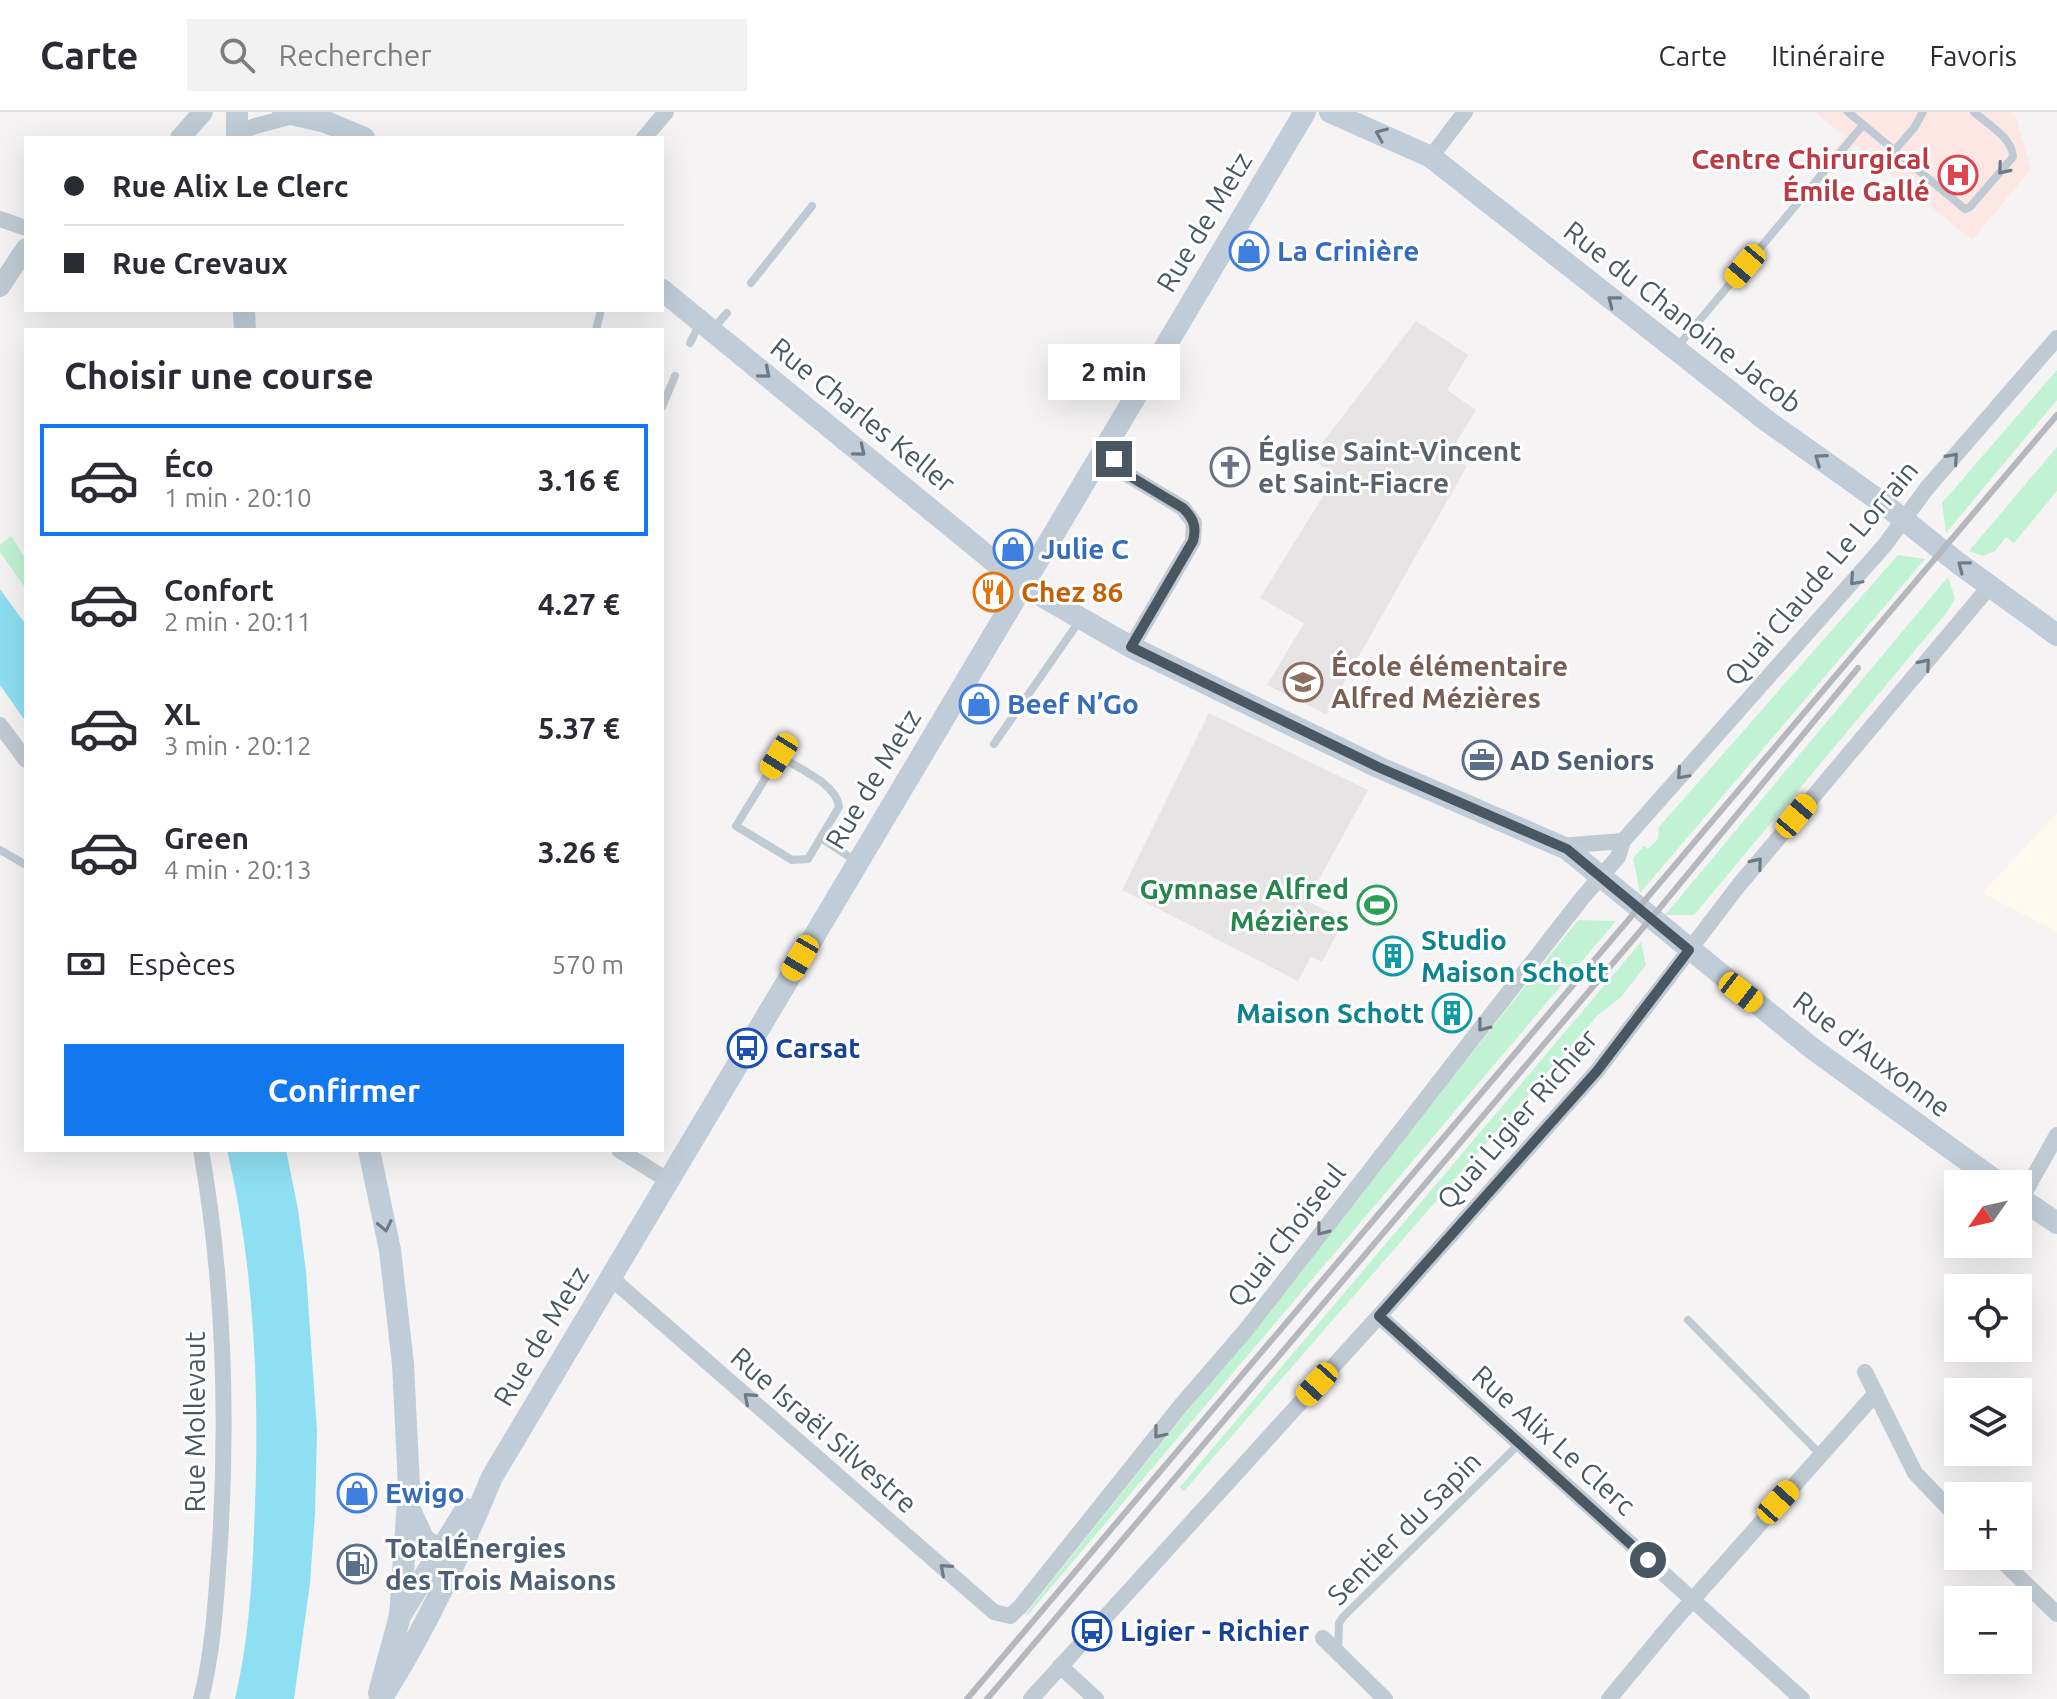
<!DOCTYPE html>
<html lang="fr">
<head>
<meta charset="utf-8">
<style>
	body { margin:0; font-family:Ubuntu,sans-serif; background:#f2f2f3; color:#2b2b33; height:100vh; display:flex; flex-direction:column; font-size:30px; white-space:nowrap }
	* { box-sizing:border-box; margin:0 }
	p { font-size:26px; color:#7c7c81 }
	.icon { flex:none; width:44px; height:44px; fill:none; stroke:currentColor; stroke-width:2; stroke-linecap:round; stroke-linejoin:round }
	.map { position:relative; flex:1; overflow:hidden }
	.sheet { position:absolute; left:24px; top:216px; width:640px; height:824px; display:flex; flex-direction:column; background:#fff; border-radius:0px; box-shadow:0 8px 32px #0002 }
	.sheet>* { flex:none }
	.hud { position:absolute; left:24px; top:24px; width:640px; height:176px; border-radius:0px; box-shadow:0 8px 32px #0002; display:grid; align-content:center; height:176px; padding:0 40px; background:#fff }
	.needle { width:52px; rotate:236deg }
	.tools { position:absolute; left:1944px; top:1058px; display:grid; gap:16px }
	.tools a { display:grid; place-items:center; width:88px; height:88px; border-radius:0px; background:#fff; box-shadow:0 8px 32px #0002; font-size:40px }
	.end { position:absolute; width:36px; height:36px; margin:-18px; border:10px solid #495762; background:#fff; box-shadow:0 0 0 4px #fff }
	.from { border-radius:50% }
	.bubble { position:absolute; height:56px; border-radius:0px; background:#fff; box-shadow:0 8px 32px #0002; font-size:26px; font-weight:700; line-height:56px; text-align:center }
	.car { position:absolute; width:24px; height:48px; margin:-24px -12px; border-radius:10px; box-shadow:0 0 6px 2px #0007; background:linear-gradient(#f5c518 24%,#345 0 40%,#f5c518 0 76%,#345 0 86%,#f5c518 0) }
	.hud b { display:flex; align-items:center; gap:28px; height:76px; font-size:30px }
	.hud b+b { border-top:2px solid #e1e1e2 }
	.hud i { width:20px; height:20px; background:#2b2b33 }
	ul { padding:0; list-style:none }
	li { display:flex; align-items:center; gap:24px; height:112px; margin:0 16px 12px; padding:0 24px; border:4px solid transparent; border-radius:0px }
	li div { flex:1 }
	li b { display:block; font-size:30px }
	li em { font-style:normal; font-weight:700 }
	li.active { border-color:#1378ef }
	li>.icon { width:72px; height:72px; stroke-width:1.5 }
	h2 { padding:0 40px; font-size:36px; line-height:96px }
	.pay { display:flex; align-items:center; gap:20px; height:88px; padding:0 40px; font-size:30px }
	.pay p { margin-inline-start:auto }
	.primary-button { display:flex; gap:16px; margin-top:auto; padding:16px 40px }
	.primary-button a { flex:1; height:92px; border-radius:0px; background:#1378ef; color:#fff; font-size:32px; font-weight:700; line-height:92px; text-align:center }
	header { display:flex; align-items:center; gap:48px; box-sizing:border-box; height:112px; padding:0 40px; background:#fff; border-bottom:2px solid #e1e1e2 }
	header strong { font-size:38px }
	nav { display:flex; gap:44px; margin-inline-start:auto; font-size:28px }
	.search { width:560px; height:72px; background:#f2f2f3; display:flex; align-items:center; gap:20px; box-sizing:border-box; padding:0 28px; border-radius:0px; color:#7c7c81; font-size:30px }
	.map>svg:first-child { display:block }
	.commercial { fill:#fdf9ee }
	.education { fill:#e6e4e5 }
	.medical { fill:#fde7e5 }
	.green { fill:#c1f2d3 }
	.water { fill:#8ddff1 }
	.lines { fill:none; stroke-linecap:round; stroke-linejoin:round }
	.service { stroke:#c0cad2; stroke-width:8 }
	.minor { stroke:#c0cad2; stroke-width:16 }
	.tertiary { stroke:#c0cad2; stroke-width:20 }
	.secondary { stroke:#c0ccd7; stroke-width:22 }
	.rail { stroke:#b5b8bd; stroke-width:6 }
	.oneway { stroke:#6d7a85 }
	.oneway2 { stroke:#6d7a84 }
	.route { stroke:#495762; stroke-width:10 }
	.labels { text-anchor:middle; stroke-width:6; stroke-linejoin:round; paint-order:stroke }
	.health-label { font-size:28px; font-weight:bold; fill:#be3a42; stroke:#fff; text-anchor:end }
	.street-label { font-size:28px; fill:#495762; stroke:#fff }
	.shop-label { font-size:28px; font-weight:bold; fill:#366cbe; stroke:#fff; text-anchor:start }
	.worship-label { font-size:28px; font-weight:bold; fill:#5b616d; stroke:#fff; text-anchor:start }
	.food-label { font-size:28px; font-weight:bold; fill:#c56008; stroke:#fff; text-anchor:start }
	.education-label { font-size:28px; font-weight:bold; fill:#785e54; stroke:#fff; text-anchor:start }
	.service-label { font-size:28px; font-weight:bold; fill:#4e5e75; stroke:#fff; text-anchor:start }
	.leisure-label { font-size:28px; font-weight:bold; fill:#27864d; stroke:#fff; text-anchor:end }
	.culture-label { font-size:28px; font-weight:bold; fill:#0d838f; stroke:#fff; text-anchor:start }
	.transit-label { font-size:28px; font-weight:bold; fill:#164399; stroke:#fff; text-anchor:start }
</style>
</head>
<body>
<header>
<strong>Carte</strong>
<div class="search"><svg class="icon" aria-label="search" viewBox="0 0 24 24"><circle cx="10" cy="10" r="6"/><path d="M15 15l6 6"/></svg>Rechercher</div>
<nav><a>Carte</a><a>Itinéraire</a><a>Favoris</a></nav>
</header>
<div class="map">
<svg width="2057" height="1587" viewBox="0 0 2057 1587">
	<rect width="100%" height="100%" fill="#f5f3f3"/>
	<path class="commercial" d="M2057,701V820L1982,781Z"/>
	<path class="education" d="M1416,209L1468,243L1447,278L1476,298L1448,344L1467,354L1326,602L1267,573L1304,511L1260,486L1336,363L1312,348L1323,330Z
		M1209,601L1368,678L1307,789L1341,806V814L1322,850L1311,845L1298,869L1122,778Z"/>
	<path class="medical" d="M1815,0H2010L2016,5L2031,57L1972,128L1855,33L1831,61L1822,54L1845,25Z"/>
	<path class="green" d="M2057,258V288L1946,421L1942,391Z
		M2057,335V379L2014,431L2006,425L1995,439L1983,444L1969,439Z
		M11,424L26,447V477L0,440V433Z
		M1898,443L1925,447L1640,781L1633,746L1644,734L1648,737L1658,727L1659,715Z
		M1948,465L1955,486L1948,499L1694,803H1665Z
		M1578,808L1616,809L1026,1505L1028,1499Z
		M1641,830L1646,853L1621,885L1597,904L1184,1379L1180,1375Z"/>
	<path class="water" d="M0,477L26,513V610L0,573Z
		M227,1038H286L298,1097L306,1160L317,1319L315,1401L310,1471L294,1587H235C248,1533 252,1474 254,1418C260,1292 256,1161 227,1038Z"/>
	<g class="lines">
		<path class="service" d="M1848,0L1965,97L1970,95L2013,45C2013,26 1987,12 1974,0
			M1894,39L1914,16L1923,0
			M751,171L812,94
			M596,218L601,198
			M712,218L727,201
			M690,231L699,213
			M1678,234L1863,13
			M662,295L675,264
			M994,632L1080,508
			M779,644C798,656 837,672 839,695L808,747L792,748L736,714Z
			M821,726L857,750
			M0,738L26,753
			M1688,1208L1821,1343
			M1338,1540L1339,1511L1343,1505L1519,1332"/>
		<path class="minor" d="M237,22L255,14L293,4
			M644,26L666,0
			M1431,45L1465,0
			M0,107L26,116
			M1105,333L1123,360L1183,396L1194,411L1193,429L1131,535
			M0,613L26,648
			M1559,734L1623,729
			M201,1038C224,1169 228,1298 220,1431C216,1483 214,1536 201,1587
			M619,1038L669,1069
			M2021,1087L2057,1023
			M611,1166L994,1500L1010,1504L1020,1495L1182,1292L1245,1219L1583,785L1618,745L1623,729L1884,434L1927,376L2057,226
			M1379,1204L1802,1587
			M1865,1260L1915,1361L1958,1406
			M1997,1444L2057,1502
			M1323,1526L1385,1587
			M1060,1554L1096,1587
			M1031,1587L1379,1204L1597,959L1739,773L1990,474
			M1609,1587L1672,1511L1876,1281"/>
		<path class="tertiary" d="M180,26L203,0
			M0,175L26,136"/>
		<path class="secondary" d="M237,0V26
			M283,0L326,10L364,26
			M1330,0L1431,45L1767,309L1884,392L1958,451L2057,523
			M662,178L1024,474L1131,535L1281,608L1378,655L1567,737L1813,937L2000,1072
			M244,198L245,218
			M369,1038L390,1138L403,1252L409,1375L400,1504
			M2018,1085L2057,1111
			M409,1396L424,1428L441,1439L455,1436
			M379,1581L400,1504L466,1397
			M381,1587C426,1517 460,1442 492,1365L1305,0"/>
		<path class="rail" d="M967,1587L2057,303
			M987,1587L1659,797L1858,556"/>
	</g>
	<defs><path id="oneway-chevron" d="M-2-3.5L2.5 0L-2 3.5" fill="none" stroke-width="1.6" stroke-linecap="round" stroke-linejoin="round" transform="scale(2)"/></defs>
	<g class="oneway">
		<use href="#oneway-chevron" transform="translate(1381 22) rotate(-157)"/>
		<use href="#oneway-chevron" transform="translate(1613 189) rotate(-142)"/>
		<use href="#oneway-chevron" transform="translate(765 261) rotate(40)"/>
		<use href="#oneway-chevron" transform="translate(860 339) rotate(39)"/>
		<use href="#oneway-chevron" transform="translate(1820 347) rotate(-145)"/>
		<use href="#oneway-chevron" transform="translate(1963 454) rotate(-143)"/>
		<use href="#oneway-chevron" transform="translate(385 1114) rotate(78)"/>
	</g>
	<g class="oneway2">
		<use href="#oneway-chevron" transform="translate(2003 57) rotate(130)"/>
		<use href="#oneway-chevron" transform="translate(1953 346) rotate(-49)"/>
		<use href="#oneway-chevron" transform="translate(1855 468) rotate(132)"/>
		<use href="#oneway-chevron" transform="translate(1925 552) rotate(-50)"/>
		<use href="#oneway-chevron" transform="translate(1682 662) rotate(132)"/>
		<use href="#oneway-chevron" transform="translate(1757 751) rotate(-50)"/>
		<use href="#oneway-chevron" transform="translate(1483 914) rotate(128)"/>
		<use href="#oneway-chevron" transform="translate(1322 1118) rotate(128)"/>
		<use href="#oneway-chevron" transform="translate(749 1286) rotate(-139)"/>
		<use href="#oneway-chevron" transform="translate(1159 1321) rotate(129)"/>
		<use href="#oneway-chevron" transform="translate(945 1457) rotate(-139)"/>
	</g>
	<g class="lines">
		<path class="route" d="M1114,347L1123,360L1183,396C1193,406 1197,414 1193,429L1131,535L1378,655L1567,737L1689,838L1597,959L1379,1204L1648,1448"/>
	</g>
	<defs>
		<symbol id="hospital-ring" viewBox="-11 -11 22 22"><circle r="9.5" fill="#fff" stroke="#e0444e" stroke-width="1.5"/><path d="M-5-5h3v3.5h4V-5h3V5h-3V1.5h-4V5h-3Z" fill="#e0444e"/></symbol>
		<symbol id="shop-ring" viewBox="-11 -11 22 22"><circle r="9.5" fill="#fff" stroke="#3f7fe0" stroke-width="1.5"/><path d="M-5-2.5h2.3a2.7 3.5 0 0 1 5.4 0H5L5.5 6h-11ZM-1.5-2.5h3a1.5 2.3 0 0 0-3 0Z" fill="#3f7fe0"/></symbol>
		<symbol id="church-ring" viewBox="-11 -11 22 22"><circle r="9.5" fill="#fff" stroke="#6b7280" stroke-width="1.5"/><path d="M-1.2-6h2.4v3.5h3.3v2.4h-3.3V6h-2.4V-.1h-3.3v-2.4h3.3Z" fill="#6b7280"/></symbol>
		<symbol id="restaurant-ring" viewBox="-11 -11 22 22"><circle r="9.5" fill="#fff" stroke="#e8710a" stroke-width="1.5"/><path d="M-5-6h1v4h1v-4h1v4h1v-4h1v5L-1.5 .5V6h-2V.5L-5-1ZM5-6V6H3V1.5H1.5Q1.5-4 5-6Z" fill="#e8710a"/></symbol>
		<symbol id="school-ring" viewBox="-11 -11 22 22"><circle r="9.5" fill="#fff" stroke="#8d6e63" stroke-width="1.5"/><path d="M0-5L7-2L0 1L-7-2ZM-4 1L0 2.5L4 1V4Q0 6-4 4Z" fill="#8d6e63"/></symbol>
		<symbol id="office-ring" viewBox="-11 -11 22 22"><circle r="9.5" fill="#fff" stroke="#5c6f8a" stroke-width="1.5"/><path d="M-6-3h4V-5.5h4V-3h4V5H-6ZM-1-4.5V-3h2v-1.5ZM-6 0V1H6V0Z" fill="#5c6f8a"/></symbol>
		<symbol id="stadium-ring" viewBox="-11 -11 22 22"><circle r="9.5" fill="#fff" stroke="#2e9e5b" stroke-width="1.5"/><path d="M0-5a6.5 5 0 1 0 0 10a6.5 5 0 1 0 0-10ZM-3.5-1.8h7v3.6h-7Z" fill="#2e9e5b"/></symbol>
		<symbol id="building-ring" viewBox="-11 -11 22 22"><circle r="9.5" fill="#fff" stroke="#0f9aa8" stroke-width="1.5"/><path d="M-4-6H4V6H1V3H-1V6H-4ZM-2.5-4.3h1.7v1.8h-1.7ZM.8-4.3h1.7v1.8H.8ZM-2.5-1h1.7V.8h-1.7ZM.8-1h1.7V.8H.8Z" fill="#0f9aa8"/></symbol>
		<symbol id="bus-ring" viewBox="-11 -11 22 22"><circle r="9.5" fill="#fff" stroke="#1a4fb4" stroke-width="1.5"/><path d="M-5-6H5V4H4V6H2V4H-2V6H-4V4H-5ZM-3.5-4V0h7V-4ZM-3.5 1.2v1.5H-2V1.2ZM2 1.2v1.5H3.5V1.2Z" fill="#1a4fb4"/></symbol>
		<symbol id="fuel-ring" viewBox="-11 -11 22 22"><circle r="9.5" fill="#fff" stroke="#5c6f8a" stroke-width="1.5"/><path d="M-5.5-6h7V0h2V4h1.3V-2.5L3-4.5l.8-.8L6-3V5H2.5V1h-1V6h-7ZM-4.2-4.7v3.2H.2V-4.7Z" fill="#5c6f8a"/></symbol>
	</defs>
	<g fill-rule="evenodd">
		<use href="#hospital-ring" x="1936" y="41" width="44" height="44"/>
		<use href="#shop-ring" x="1227" y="117" width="44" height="44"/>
		<use href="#church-ring" x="1208" y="333" width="44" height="44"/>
		<use href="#shop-ring" x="991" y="415" width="44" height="44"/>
		<use href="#restaurant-ring" x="971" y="458" width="44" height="44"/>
		<use href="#school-ring" x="1281" y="548" width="44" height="44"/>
		<use href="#shop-ring" x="957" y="570" width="44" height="44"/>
		<use href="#office-ring" x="1460" y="626" width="44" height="44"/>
		<use href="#stadium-ring" x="1355" y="771" width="44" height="44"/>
		<use href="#building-ring" x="1371" y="822" width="44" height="44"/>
		<use href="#building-ring" x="1430" y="879" width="44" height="44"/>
		<use href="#bus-ring" x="725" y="914" width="44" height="44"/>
		<use href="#shop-ring" x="335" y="1359" width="44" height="44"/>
		<use href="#fuel-ring" x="335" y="1430" width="44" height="44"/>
		<use href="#bus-ring" x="1070" y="1497" width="44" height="44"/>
	</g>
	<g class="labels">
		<g class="health-label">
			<text x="1930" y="57">Centre Chirurgical<tspan x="1930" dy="32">Émile Gallé</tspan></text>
		</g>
		<g class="street-label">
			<text transform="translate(1204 110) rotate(-59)" y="10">Rue de Metz</text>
			<text transform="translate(1683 205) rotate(38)" y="10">Rue du Chanoine Jacob</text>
			<text transform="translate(863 303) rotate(39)" y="10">Rue Charles Keller</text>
			<text transform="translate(1821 461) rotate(-50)" y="10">Quai Claude Le Lorrain</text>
			<text transform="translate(873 667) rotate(-59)" y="10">Rue de Metz</text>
			<text transform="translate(1872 942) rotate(37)" y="10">Rue d'Auxonne</text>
			<text transform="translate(1517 1007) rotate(-49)" y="10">Quai Ligier Richier</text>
			<text transform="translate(1286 1123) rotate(-52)" y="10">Quai Choiseul</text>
			<text transform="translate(541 1224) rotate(-59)" y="10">Rue de Metz</text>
			<text transform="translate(195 1310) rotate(-90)" y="10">Rue Mollevaut</text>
			<text transform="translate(824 1318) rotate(41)" y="10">Rue Israël Silvestre</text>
			<text transform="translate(1554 1328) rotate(42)" y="10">Rue Alix Le Clerc</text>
			<text transform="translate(1404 1416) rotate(-45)" y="10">Sentier du Sapin</text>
		</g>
		<g class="shop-label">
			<text x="1277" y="149">La Crinière</text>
			<text x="1041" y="447">Julie C</text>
			<text x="1007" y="602">Beef N’Go</text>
			<text x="385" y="1391">Ewigo</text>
		</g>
		<g class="worship-label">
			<text x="1258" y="349">Église Saint-Vincent<tspan x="1258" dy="32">et Saint-Fiacre</tspan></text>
		</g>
		<g class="food-label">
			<text x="1021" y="490">Chez 86</text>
		</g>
		<g class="education-label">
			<text x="1331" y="564">École élémentaire<tspan x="1331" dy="32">Alfred Mézières</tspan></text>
		</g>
		<g class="service-label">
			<text x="1510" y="658">AD Seniors</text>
			<text x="385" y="1446">TotalÉnergies<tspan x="385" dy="32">des Trois Maisons</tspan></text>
		</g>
		<g class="leisure-label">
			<text x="1349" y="787">Gymnase Alfred<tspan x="1349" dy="32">Mézières</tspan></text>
		</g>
		<g class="culture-label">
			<text x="1421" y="838">Studio<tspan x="1421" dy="32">Maison Schott</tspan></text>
			<text x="1424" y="911" text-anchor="end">Maison Schott</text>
		</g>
		<g class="transit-label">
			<text x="775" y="946">Carsat</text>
			<text x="1120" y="1529">Ligier - Richier</text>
		</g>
	</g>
</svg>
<div class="tools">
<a><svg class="needle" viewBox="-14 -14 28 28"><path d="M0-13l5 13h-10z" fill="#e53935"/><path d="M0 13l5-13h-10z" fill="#7c7c81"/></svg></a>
<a><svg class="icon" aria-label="locate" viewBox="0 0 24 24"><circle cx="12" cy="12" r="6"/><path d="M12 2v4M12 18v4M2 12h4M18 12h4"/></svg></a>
<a><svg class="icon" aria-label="layers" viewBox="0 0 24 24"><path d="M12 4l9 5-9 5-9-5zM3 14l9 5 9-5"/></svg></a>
<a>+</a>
<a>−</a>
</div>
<i class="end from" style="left:1648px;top:1448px"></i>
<i class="end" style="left:1114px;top:347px"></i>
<div class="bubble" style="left:1048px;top:232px;width:132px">2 min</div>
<i class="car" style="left:1745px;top:154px;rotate:220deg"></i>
<i class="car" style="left:779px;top:644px;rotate:212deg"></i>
<i class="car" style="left:1796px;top:704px;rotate:40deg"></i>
<i class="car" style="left:800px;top:846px;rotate:210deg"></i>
<i class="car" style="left:1741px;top:880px;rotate:128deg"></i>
<i class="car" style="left:1317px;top:1272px;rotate:222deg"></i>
<i class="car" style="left:1778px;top:1390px;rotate:42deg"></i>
<div class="hud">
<b><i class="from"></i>Rue Alix Le Clerc</b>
<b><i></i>Rue Crevaux</b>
</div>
<section class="sheet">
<h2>Choisir une course</h2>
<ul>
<li class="active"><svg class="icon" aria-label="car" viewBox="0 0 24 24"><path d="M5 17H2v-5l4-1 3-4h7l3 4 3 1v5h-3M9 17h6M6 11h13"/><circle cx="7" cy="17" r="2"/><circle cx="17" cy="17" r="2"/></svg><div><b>Éco</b><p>1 min · 20:10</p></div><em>3.16 €</em></li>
<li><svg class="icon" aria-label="car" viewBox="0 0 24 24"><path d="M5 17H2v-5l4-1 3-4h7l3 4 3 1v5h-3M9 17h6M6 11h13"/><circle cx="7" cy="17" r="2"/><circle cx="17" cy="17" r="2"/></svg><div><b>Confort</b><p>2 min · 20:11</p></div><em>4.27 €</em></li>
<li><svg class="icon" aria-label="car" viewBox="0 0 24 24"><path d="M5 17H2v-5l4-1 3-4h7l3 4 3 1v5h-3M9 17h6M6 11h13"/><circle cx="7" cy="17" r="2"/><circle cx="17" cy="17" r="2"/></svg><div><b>XL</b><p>3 min · 20:12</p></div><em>5.37 €</em></li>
<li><svg class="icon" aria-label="car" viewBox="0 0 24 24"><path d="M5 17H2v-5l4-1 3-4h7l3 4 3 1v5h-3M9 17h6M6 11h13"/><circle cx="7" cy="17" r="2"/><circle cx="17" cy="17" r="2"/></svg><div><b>Green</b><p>4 min · 20:13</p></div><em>3.26 €</em></li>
</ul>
<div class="pay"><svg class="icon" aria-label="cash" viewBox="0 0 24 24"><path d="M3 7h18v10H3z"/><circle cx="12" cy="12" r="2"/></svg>Espèces<p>570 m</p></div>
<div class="primary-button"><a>Confirmer</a></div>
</section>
</div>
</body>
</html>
